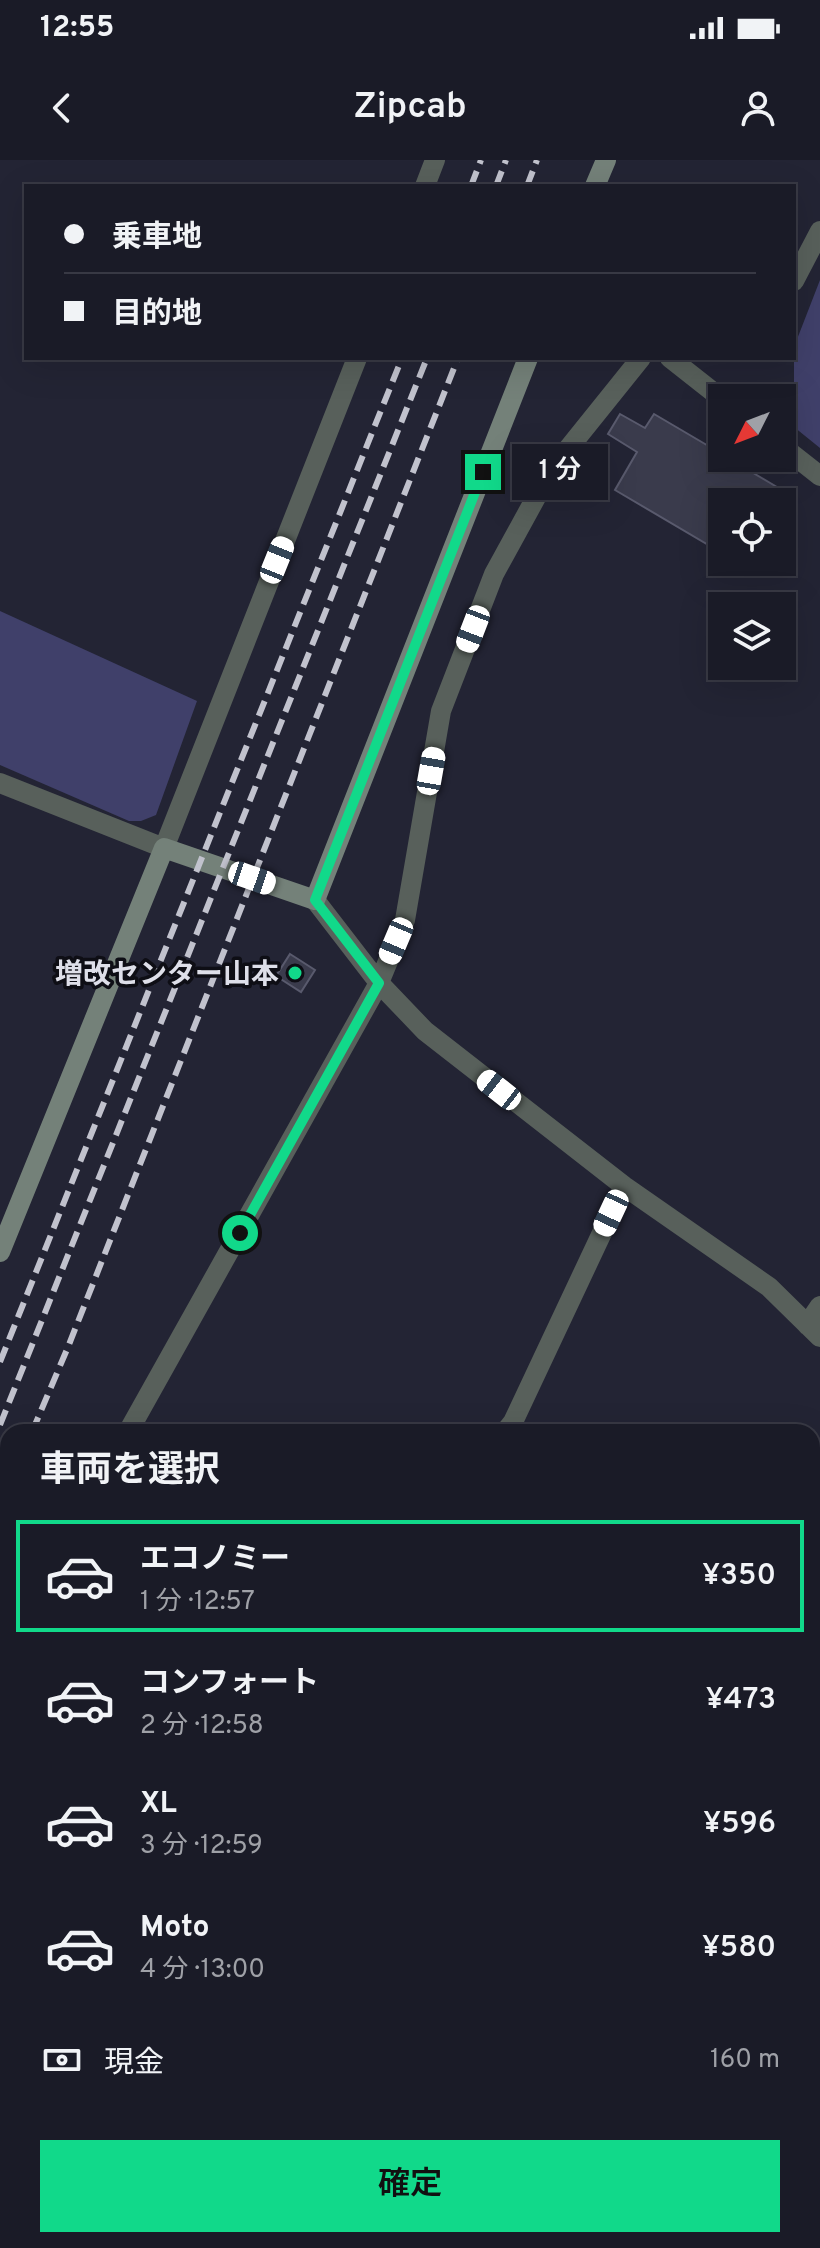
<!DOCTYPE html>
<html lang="ja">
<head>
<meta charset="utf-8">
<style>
	body { margin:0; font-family:Overpass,"Noto Sans JP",sans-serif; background:#23242f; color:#f1f3f6; height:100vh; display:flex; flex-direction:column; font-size:30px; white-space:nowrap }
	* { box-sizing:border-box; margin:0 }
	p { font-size:26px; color:#9fa1a7 }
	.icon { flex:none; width:44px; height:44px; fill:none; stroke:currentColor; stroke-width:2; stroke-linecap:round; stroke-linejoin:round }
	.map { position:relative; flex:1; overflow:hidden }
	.drawer { position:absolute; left:0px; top:1264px; width:820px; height:824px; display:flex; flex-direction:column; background:#1a1b27; border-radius:24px 24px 0 0; box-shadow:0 8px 32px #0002,0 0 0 2px #383944 }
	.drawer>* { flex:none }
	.guide { position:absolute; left:24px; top:24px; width:772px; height:176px; border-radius:0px; box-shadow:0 8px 32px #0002,0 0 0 2px #383944; display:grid; align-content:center; height:176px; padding:0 40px; background:#1a1b27 }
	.needle { width:52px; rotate:228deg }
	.buttons { position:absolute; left:708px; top:224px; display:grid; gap:16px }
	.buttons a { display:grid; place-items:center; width:88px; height:88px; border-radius:0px; background:#1a1b27; box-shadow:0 8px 32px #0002,0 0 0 2px #383944; font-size:40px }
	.end { position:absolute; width:36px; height:36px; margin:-18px; border:10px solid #11d98a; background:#111; box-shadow:0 0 0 4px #111 }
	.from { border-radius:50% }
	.bubble { position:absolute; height:56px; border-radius:0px; background:#1a1b27; box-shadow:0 8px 32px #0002,0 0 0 2px #383944; font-size:26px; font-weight:600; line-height:56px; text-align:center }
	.car { position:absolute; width:24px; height:48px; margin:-24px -12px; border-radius:10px; box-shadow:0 0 6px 2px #0007; background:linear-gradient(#fff 24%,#345 0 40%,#fff 0 76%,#345 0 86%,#fff 0) }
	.guide b { display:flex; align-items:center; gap:28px; height:76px; font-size:30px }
	.guide b+b { border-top:2px solid #383944 }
	.guide i { width:20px; height:20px; background:#f1f3f6 }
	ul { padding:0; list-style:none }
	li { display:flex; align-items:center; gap:24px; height:112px; margin:0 16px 12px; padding:0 24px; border:4px solid transparent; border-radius:0px }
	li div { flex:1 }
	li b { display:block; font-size:30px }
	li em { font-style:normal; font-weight:600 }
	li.selected { border-color:#11d98a }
	li>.icon { width:72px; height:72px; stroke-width:1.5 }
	h2 { padding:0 40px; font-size:36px; line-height:96px }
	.pay { display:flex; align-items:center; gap:20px; height:88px; padding:0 40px; font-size:30px }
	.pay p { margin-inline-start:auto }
	.primary-button { display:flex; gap:16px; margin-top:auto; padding:16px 40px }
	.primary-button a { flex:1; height:92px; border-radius:0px; background:#11d98a; color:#111; font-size:32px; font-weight:600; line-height:92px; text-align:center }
	.status { display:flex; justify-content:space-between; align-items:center; height:56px; padding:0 40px; background:#1a1b27; direction:ltr }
	.status svg { height:22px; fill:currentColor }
	header { display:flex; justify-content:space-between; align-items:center; height:104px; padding:0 40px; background:#1a1b27; font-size:36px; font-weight:600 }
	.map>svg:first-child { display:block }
	.green { fill:#40406a }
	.building { fill:#3a3b4c; stroke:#595a6d; stroke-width:2 }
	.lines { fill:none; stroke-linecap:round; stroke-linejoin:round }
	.street { stroke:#58605b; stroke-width:20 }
	.secondary { stroke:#748179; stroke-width:20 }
	.rail { stroke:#c1c2cd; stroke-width:6; stroke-dasharray:16 8; stroke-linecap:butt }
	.route { stroke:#11d98a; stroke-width:10 }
	.poi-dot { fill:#11d98a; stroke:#0e0e15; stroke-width:3 }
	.labels { text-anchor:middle; stroke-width:7; stroke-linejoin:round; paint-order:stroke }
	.poi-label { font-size:28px; font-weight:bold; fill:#dedfe9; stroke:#0e0e15; text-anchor:end }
</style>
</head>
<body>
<div class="status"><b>12:55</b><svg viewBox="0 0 49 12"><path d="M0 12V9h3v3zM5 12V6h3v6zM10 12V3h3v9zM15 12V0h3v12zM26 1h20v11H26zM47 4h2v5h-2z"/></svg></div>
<header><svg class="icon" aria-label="back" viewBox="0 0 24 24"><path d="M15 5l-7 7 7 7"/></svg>Zipcab<svg class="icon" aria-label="person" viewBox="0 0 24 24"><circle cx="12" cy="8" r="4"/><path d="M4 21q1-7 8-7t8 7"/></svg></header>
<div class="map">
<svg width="820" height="2088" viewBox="0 0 820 2088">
	<rect width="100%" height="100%" fill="#232434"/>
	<path class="green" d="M820,120V288L794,267V187Z
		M0,451L197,541L156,655L141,661H129L0,605Z"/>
	<path class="building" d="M620,254L645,268L654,254L722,294V298H728L792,336L782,353V342H722V393L615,330L637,292L608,274Z
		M290,794L315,810L301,832L276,816Z"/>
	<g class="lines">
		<path class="street" d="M425,26L435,0
			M794,121L820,71
			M670,198L722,239
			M782,286L820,316
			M0,623L164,688L357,198
			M315,740L379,823L425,871L624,1026L769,1127L820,1177
			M807,1165L820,1146
			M128,1272L379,823L405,760L441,551L494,414L551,310L641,198
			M505,1272L513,1262L624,1026
			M0,1461L8,1445
			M0,1630L8,1638
			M0,1703L8,1696
			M812,2026L820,2022
			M344,2080L349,2088
			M533,2088L542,2080
			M687,2088L703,2080"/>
		<path class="secondary" d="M595,26L606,0
			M0,1092L164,688L315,740L528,198
			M812,1576L820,1562
			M271,2088L277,2080"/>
		<path class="rail" d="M471,26L481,0
			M496,26L506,0
			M527,26L537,0
			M0,1202L402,198
			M0,1265L427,198
			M32,1272L68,1187L458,198
			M0,1346L8,1328"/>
	</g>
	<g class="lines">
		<path class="route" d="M240,1073L379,823L315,740L483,312"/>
	</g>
	<circle class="poi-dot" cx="295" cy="813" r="8"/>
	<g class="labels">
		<g class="poi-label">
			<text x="279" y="823">増改センター山本</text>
		</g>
	</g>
</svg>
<div class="buttons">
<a><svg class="needle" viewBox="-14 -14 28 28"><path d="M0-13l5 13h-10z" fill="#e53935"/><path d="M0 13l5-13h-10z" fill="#9fa1a7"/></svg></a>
<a><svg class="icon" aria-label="locate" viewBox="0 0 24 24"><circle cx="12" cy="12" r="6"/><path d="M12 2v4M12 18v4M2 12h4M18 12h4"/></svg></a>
<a><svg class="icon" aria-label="layers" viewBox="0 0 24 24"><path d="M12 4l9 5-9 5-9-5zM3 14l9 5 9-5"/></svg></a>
</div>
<i class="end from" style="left:240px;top:1073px"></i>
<i class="end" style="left:483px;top:312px"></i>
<div class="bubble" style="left:512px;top:284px;width:96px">1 分</div>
<i class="car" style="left:277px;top:400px;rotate:22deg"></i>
<i class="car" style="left:473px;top:469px;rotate:201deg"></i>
<i class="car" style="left:431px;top:611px;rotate:10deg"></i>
<i class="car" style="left:252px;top:718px;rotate:109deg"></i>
<i class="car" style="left:396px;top:781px;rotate:203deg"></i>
<i class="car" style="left:499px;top:930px;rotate:308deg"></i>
<i class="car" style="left:611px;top:1053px;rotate:205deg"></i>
<div class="guide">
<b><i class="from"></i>乗車地</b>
<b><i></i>目的地</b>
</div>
<section class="drawer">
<h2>車両を選択</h2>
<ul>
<li class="selected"><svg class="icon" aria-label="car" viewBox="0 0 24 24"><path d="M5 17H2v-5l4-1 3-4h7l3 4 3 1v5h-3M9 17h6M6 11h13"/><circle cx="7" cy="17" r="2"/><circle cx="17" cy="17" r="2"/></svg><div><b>エコノミー</b><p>1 分 · 12:57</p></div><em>¥350</em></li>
<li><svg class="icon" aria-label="car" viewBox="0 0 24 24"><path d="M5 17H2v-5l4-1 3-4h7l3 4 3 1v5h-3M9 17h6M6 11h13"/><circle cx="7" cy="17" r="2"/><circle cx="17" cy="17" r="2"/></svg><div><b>コンフォート</b><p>2 分 · 12:58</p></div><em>¥473</em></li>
<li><svg class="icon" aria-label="car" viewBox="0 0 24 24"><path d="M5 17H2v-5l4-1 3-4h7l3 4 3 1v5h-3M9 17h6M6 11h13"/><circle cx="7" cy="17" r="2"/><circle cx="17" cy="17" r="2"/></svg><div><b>XL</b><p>3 分 · 12:59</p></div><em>¥596</em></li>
<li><svg class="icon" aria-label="car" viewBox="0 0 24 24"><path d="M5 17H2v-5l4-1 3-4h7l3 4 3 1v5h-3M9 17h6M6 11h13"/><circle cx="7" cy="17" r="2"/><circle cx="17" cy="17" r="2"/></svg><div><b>Moto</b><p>4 分 · 13:00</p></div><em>¥580</em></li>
</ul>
<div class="pay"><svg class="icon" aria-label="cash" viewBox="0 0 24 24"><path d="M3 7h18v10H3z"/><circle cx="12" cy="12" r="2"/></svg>現金<p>160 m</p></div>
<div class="primary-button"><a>確定</a></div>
</section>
</div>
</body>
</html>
